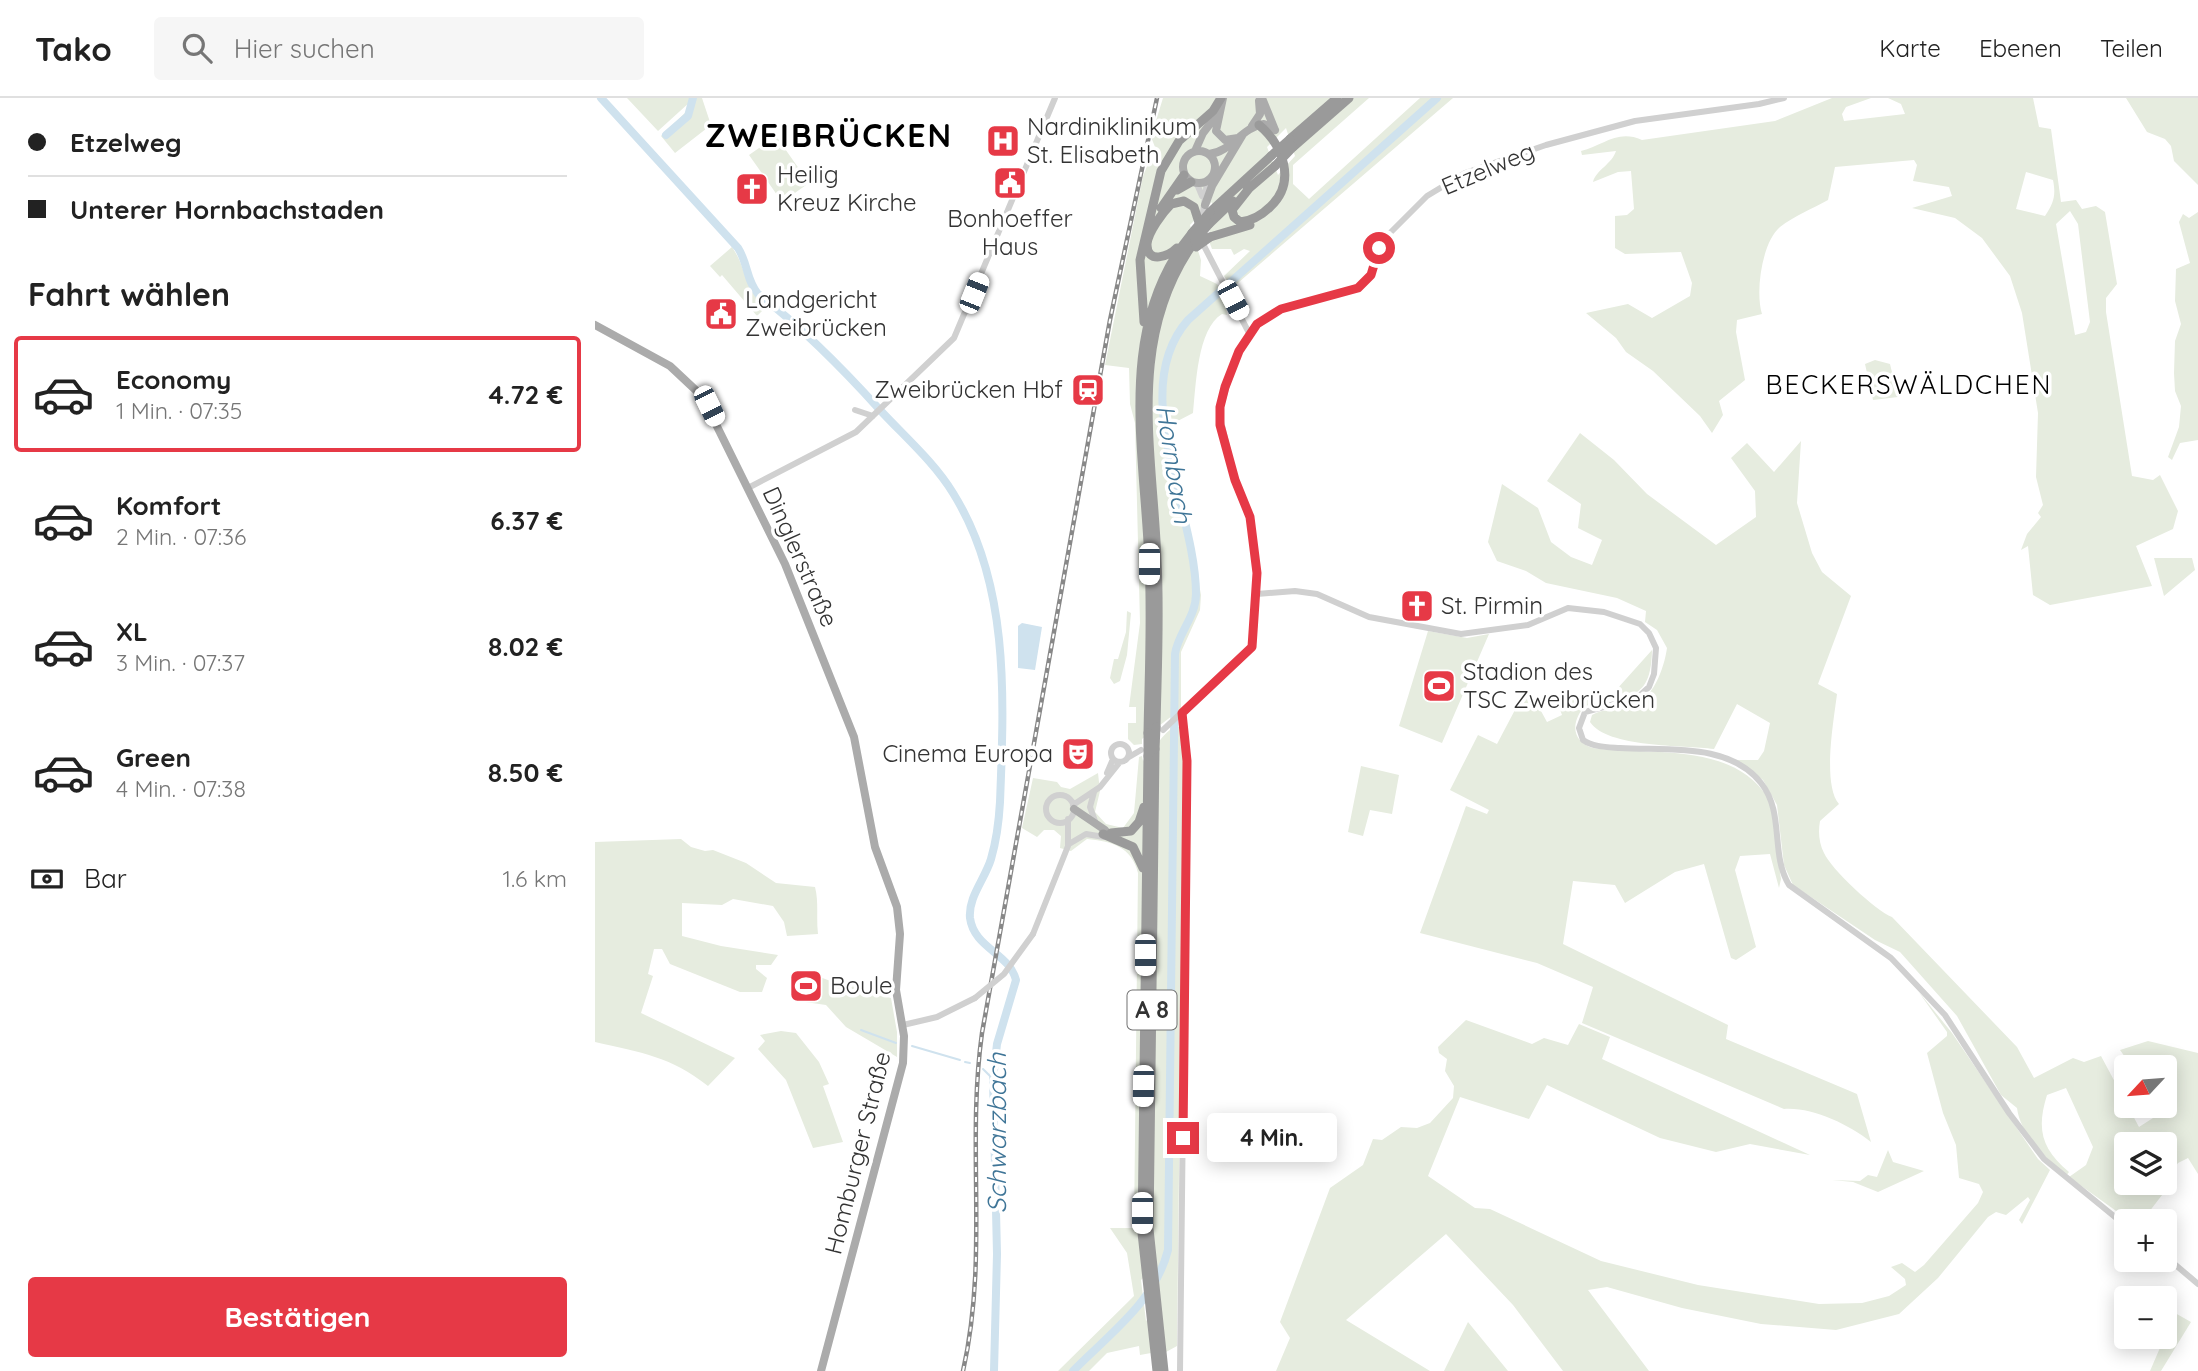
<!DOCTYPE html>
<html lang="de">
<head>
<meta charset="utf-8">
<style>
	body { margin:0; font-family:Quicksand,sans-serif; background:#f6f6f6; color:#222; height:100vh; display:flex; flex-direction:column; font-size:26px; white-space:nowrap }
	* { box-sizing:border-box; margin:0 }
	p { font-size:23px; color:#767676 }
	.icon { flex:none; width:38px; height:38px; fill:none; stroke:currentColor; stroke-width:2; stroke-linecap:round; stroke-linejoin:round }
	.map { position:relative; flex:1; overflow:hidden }
	.details { display:flex; flex-direction:column; background:#fff; width:595px }
	.details>* { flex:none }
	.top-card { display:grid; align-content:center; height:154px; padding:0 28px; background:#fff }
	.needle { width:46px; rotate:244deg }
	.tools { position:absolute; left:1519px; top:957px; display:grid; gap:14px }
	.tools a { display:grid; place-items:center; width:63px; height:63px; border-radius:7px; background:#fff; box-shadow:0 4px 18px #0003; font-size:35px }
	.end { position:absolute; width:32px; height:32px; margin:-16px; border:9px solid #e63946; background:#fff; box-shadow:0 0 0 4px #fff }
	.from { border-radius:50% }
	.bubble { position:absolute; height:49px; border-radius:7px; background:#fff; box-shadow:0 4px 18px #0003; font-size:23px; font-weight:700; line-height:49px; text-align:center }
	.car { position:absolute; width:21px; height:42px; margin:-21px -10px; border-radius:9px; box-shadow:0 0 5px 2px #0007; background:linear-gradient(#fff 24%,#345 0 40%,#fff 0 76%,#345 0 86%,#fff 0) }
	.top-card b { display:flex; align-items:center; gap:24px; height:66px; font-size:26px }
	.top-card b+b { border-top:2px solid #e0e0e0 }
	.top-card i { width:18px; height:18px; background:#222 }
	ul { padding:0; list-style:none }
	li { display:flex; align-items:center; gap:21px; height:116px; margin:0 14px 10px; padding:0 14px; border:4px solid transparent; border-radius:7px }
	li div { flex:1 }
	li b { display:block; font-size:26px }
	li em { font-style:normal; font-weight:700 }
	li.on { border-color:#e63946 }
	li>.icon { width:63px; height:63px; stroke-width:1.5 }
	h2 { padding:0 28px; font-size:32px; line-height:84px }
	.pay { display:flex; align-items:center; gap:18px; height:77px; padding:0 28px; font-size:26px }
	.pay p { margin-inline-start:auto }
	.primary-button { display:flex; gap:14px; margin-top:auto; padding:14px 28px }
	.primary-button a { flex:1; height:80px; border-radius:7px; background:#e63946; color:#fff; font-size:28px; font-weight:700; line-height:80px; text-align:center }
	header { display:flex; align-items:center; gap:42px; box-sizing:border-box; height:98px; padding:0 35px; background:#fff; border-bottom:2px solid #e0e0e0 }
	header strong { font-size:33px }
	nav { display:flex; gap:38px; margin-inline-start:auto; font-size:24px }
	.search { width:490px; height:63px; background:#f6f6f6; display:flex; align-items:center; gap:18px; box-sizing:border-box; padding:0 24px; border-radius:7px; color:#767676; font-size:26px }
	main { display:flex; flex:1; min-height:0 }
	.map>svg:first-child { display:block }
	.green { fill:#e6ecdf; fill-rule:evenodd }
	.water { fill:#cfe2ee }
	.lines { fill:none; stroke-linecap:round; stroke-linejoin:round }
	.stream { stroke:#cfe2ee; stroke-width:2 }
	.river { stroke:#cfe2ee; stroke-width:8 }
	.minor { stroke:#d0d0d0; stroke-width:6 }
	.major { stroke:#ababab; stroke-width:8 }
	.highway { stroke:#9a9a9a; stroke-width:9 }
	.rail-casing { stroke:#888; stroke-width:4.5 }
	.rail { stroke:#fff; stroke-width:2; stroke-dasharray:5; stroke-linecap:butt }
	.minor-bridge { stroke:#d0d0d0; stroke-width:6 }
	.highway-bridge { stroke:#9a9a9a; stroke-width:9 }
	.route { stroke:#e63946; stroke-width:9 }
	.labels { text-anchor:middle; stroke-width:7; stroke-linejoin:round; paint-order:stroke }
	.shield { fill:#fff; stroke:#707070; stroke-width:2 }
	.shield-label { font-size:23px; font-weight:bold; fill:#333 }
	.poi-label { font-size:24px; fill:#333; stroke:#fff; text-anchor:start }
	.street-label { font-size:24px; fill:#333; stroke:#fff }
	.neighbourhood-label { font-size:26px; letter-spacing:2px; fill:#000; stroke:#fff }
	.water-label { font-size:26px; font-style:italic; fill:#3f7597; stroke:#fff }
	.district-label { font-size:32px; font-weight:bold; letter-spacing:2px; fill:#000; stroke:#fff }
</style>
</head>
<body>
<header>
<strong>Tako</strong>
<div class="search"><svg class="icon" aria-label="search" viewBox="0 0 24 24"><circle cx="10" cy="10" r="6"/><path d="M15 15l6 6"/></svg>Hier suchen</div>
<nav><a>Karte</a><a>Ebenen</a><a>Teilen</a></nav>
</header>
<main>
<section class="details">
<div class="top-card">
<b><i class="from"></i>Etzelweg</b>
<b><i></i>Unterer Hornbachstaden</b>
</div>
<h2>Fahrt wählen</h2>
<ul>
<li class="on"><svg class="icon" aria-label="car" viewBox="0 0 24 24"><path d="M5 17H2v-5l4-1 3-4h7l3 4 3 1v5h-3M9 17h6M6 11h13"/><circle cx="7" cy="17" r="2"/><circle cx="17" cy="17" r="2"/></svg><div><b>Economy</b><p>1 Min. · 07:35</p></div><em>4.72 €</em></li>
<li><svg class="icon" aria-label="car" viewBox="0 0 24 24"><path d="M5 17H2v-5l4-1 3-4h7l3 4 3 1v5h-3M9 17h6M6 11h13"/><circle cx="7" cy="17" r="2"/><circle cx="17" cy="17" r="2"/></svg><div><b>Komfort</b><p>2 Min. · 07:36</p></div><em>6.37 €</em></li>
<li><svg class="icon" aria-label="car" viewBox="0 0 24 24"><path d="M5 17H2v-5l4-1 3-4h7l3 4 3 1v5h-3M9 17h6M6 11h13"/><circle cx="7" cy="17" r="2"/><circle cx="17" cy="17" r="2"/></svg><div><b>XL</b><p>3 Min. · 07:37</p></div><em>8.02 €</em></li>
<li><svg class="icon" aria-label="car" viewBox="0 0 24 24"><path d="M5 17H2v-5l4-1 3-4h7l3 4 3 1v5h-3M9 17h6M6 11h13"/><circle cx="7" cy="17" r="2"/><circle cx="17" cy="17" r="2"/></svg><div><b>Green</b><p>4 Min. · 07:38</p></div><em>8.50 €</em></li>
</ul>
<div class="pay"><svg class="icon" aria-label="cash" viewBox="0 0 24 24"><path d="M3 7h18v10H3z"/><circle cx="12" cy="12" r="2"/></svg>Bar<p>1.6 km</p></div>
<div class="primary-button"><a>Bestätigen</a></div>
</section>
<div class="map">
<svg width="1603" height="1273" viewBox="0 0 1603 1273">
	<rect width="100%" height="100%" fill="#fff"/>
	<path class="green" d="M32,0H107L116,27L80,55L66,38L95,10V4L63,33Z
		M568,0H774L698,67V86L714,101L825,0H858L637,190L629,178L655,153L649,151L639,157L636,151H617L614,143L617,104L595,127L606,162L605,178L622,186L630,201L632,217L627,216C602,231 601,288 598,315L575,327L606,497L605,512L586,554V611L547,641V646L539,647L533,641V625H541V609H534L545,525L540,325L535,306L534,270L510,267L548,78L560,49L556,39ZM691,30L700,58L683,77L672,49Z
		M1237,0H1276L1251,9L1247,16L1249,23L1310,16L1306,6L1293,0H1438L1444,29L1456,31L1466,104L1481,102L1487,111L1501,108L1510,114L1522,186L1511,200V214L1537,378L1558,382L1565,377L1583,413L1578,431L1541,448L1557,488L1455,507L1438,497L1433,448L1426,452L1432,436L1446,419L1443,415L1448,407L1441,379L1443,315L1427,215L1415,178L1387,140L1360,120L1317,110L1357,98L1354,89L1318,83L1322,67L1319,62L1240,69L1233,102C1217,111 1199,118 1185,129C1167,144 1160,194 1167,216L1142,222L1141,234L1150,282L1124,303L1128,317L1117,335L1105,318L1058,273L1031,254L1021,240L991,215L1033,206L1057,220L1095,198L1097,185L1086,154L1030,156L1020,150V118L1032,117L1039,111L1036,73L1023,74L998,84C1001,72 1017,66 1021,53L987,57L986,53C1008,48 1022,31 1047,42L1180,23ZM1431,74L1458,82C1461,97 1459,105 1450,118L1421,111ZM1475,113L1483,126L1495,224L1491,234L1480,237L1461,126Z
		M1531,0H1603V87L1579,63L1576,48L1570,41L1552,34Z
		M181,38L214,85L187,104L154,57Z
		M1603,114V342L1585,345L1577,362L1573,359L1584,329L1586,308L1580,293L1579,275L1580,243L1586,226L1580,203L1581,171L1595,165L1584,124L1588,116L1594,120Z
		M137,149C154,174 145,186 172,208L162,218L127,177L125,179L115,168Z
		M1280,262L1295,266L1303,299L1278,302L1270,266Z
		M985,335L1019,362L1052,396L1121,447L1161,419L1160,393L1136,360L1152,345L1179,374L1206,343L1202,405L1217,455L1227,474L1256,498L1223,586L1242,596C1239,621 1227,686 1244,706L1225,723C1223,734 1224,745 1229,755C1236,771 1281,813 1297,819L1422,949L1439,980L1478,960L1489,964L1506,958L1544,1029L1558,1020L1562,1008H1570V970L1537,969L1525,952L1553,943L1603,955V1076L1593,1060L1583,1065L1572,1082L1574,1088L1547,1123H1535L1474,1079L1491,1067L1498,1049L1471,990L1452,997C1441,1032 1447,1051 1474,1074L1471,1078C1452,1061 1425,1036 1422,1010L1406,997L1362,918L1305,854L1280,842L1198,787L1189,767L1182,707L1168,682L1142,662H1163L1169,653L1175,625L1142,606L1119,651C1089,647 1012,650 995,624L997,617C1009,610 1022,613 1035,609C1058,602 1069,571 1072,550L1062,532L1050,524L1051,513L1022,500L951,485L931,473L902,463L893,444L907,386L943,410L956,444L976,459L997,467L1007,442L983,430L986,406L952,383ZM1531,1046H1570V1085H1531Z
		M1559,460H1597L1600,472L1569,498Z
		M532,513L536,515L532,557L525,583L519,586L515,580L519,561H523L531,534Z
		M833,533L872,540L894,536L847,645L804,628Z
		M1057,552C1056,616 1020,590 988,610C976,626 977,643 998,650C1056,658 1137,643 1173,700C1183,717 1182,760 1186,781L1184,790L1175,756L1145,758L1140,772L1161,849L1141,862L1136,860L1109,766L1080,774L1030,805L1020,787L978,783L968,846L1133,927L1131,941L1262,996L1276,1044C1253,1026 1217,1009 1189,1011L987,925L998,889L942,865L825,835L871,708L892,716L894,712L855,692L883,637L902,646L931,591H934L952,624L967,617L962,603L966,594L981,601H1013Z
		M581,628L586,630L589,638L582,1248L571,1254L555,1248L556,1255L545,1257L544,1248L512,1255L494,1273H463L539,1198L532,1155L515,1130H539L543,775C537,749 516,743 492,741L476,753L465,750L466,738L459,732H449L442,739L427,730L438,680L462,684L466,689L475,691L503,675L505,693L500,714L511,726L528,730L539,715L544,659L547,658L548,663C560,651 567,635 581,628ZM559,1170L564,1208L551,1223L546,1182Z
		M766,668L804,677L797,716L775,712L768,738L753,734Z
		M86,741L96,749L110,753L118,752L151,765L181,785L220,789C224,804 221,820 223,836L192,838L189,824L178,808L138,801L127,807L87,805V838L126,848L183,857L176,867H161V871L172,880L167,894H145L75,866L67,851H59L53,876L58,878L46,915L140,960L113,988C75,958 47,955 0,944V744Z
		M211,874L252,889L265,888L278,896L296,900L302,934V959L251,929L231,907L210,904L202,898Z
		M1323,893L1357,935L1443,1061L1455,1072L1427,1126L1424,1122L1435,1102L1433,1099L1411,1117L1401,1114L1393,1119L1343,1180L1304,1216L1241,1232L1166,1226L1087,1210L1012,1189L993,1192L1054,1273H968L918,1207L851,1136L751,1222L835,1273H681L695,1240L685,1224L735,1090L768,1067L778,1041L787,1042L806,1029L822,1030L835,1025L858,1000L859,988L850,973L852,961L844,955L843,949L871,922L937,946L949,940L973,947L984,926L1015,939L1007,961L1215,1057L1155,1046L1121,1054L1065,1040L952,987L934,1021L865,999L833,1078L880,1110L895,1111L1006,1163L1103,1187L1224,1206L1267,1205L1294,1198L1311,1187L1310,1181L1296,1169L1307,1165L1320,1174L1329,1167L1383,1105L1388,1094L1384,1086L1364,1080L1361,1047L1348,1015L1332,955L1352,938V934Z
		M186,933L201,935L224,964L234,986L228,988L248,1044L218,1050L191,982L163,951L170,943L165,937Z
		M1293,1052L1298,1064L1329,1073L1283,1094L1258,1084L1237,1082L1265,1083L1273,1077L1282,1079Z
		M1580,1215L1596,1224L1566,1273H1555Z
		M873,1224L913,1273H849Z"/>
	<path class="water" d="M427,525L447,529L440,572L423,570V528Z"/>
	<g class="lines">
		<path class="stream" d="M266,932L301,945
			M317,948L365,962
			M370,964L375,965
			M388,971L398,981"/>
		<path class="river" d="M6,0L143,150C153,165 151,182 163,196C208,230 247,270 285,312C310,339 339,364 358,395C415,486 409,601 405,704C404,722 401,744 396,761C390,781 373,799 375,820C379,850 414,855 421,882L402,946L398,981L402,1156L399,1273
			M71,37L93,18L98,0
			M478,1273C513,1237 560,1204 573,1152L580,556C583,535 601,519 601,496C601,413 531,292 593,222L842,0"/>
		<path class="minor" d="M602,86L607,98
			M607,122L612,84
			M607,144L654,235
			M260,312L278,318
			M153,390L261,334L359,240L460,0
			M662,496L700,493L722,496L774,519L866,536L933,527L973,510L1009,514L1045,526L1054,535L1061,550L1059,576L1054,589L1042,600L990,614L984,630L988,642C998,649 1012,649 1025,650C1071,653 1134,644 1166,685C1190,715 1175,756 1194,787L1296,860L1350,917L1414,1015L1449,1061L1531,1128
			M568,632L658,547L662,484L656,424L640,382L624,315L638,267L657,231L686,211L763,190L776,177L790,140L832,98L870,75L951,47L1040,23L1164,6L1189,0
			M516 655a9 9 0 1 1 18 0a9 9 0 1 1-18 0Z
			M534,659L546,652
			M512,675L518,661
			M499,694L495,709L500,723
			M451 711a14 14 0 1 1 28 0a14 14 0 1 1-28 0Z
			M478,707L505,689L525,664
			M474,746L491,736L509,739
			M438,836L473,748V721
			M308,927L342,919L380,900
			M1570,1158L1603,1186
			M585,1273L592,663L588,615"/>
		<path class="major" d="M628,0L621,33L630,42L643,40
			M667,0L680,32
			M657,28L665,16L664,3
			M588 69a16 16 0 1 1 32 0a16 16 0 1 1-32 0Z
			M600,53L608,35L621,18
			M614,56C637,54 646,29 669,26L680,32
			M610,107L617,88L647,38
			M0,227L75,268L107,298L190,466L259,639L280,749L302,809L305,836L301,892L309,938L308,965L226,1273
			M479,711L510,732"/>
		<path class="highway" d="M695,41L742,0
			M698,49L754,0
			M656,88L637,112L639,119L645,124C657,123 667,117 675,109C702,84 688,47 664,27
			M582,92L596,84
			M652,92L680,68
			M566,110L589,77
			M615,114L676,58
			M614,126L638,103
			M615,139L655,127
			M582,150C574,158 552,167 552,146C553,134 568,114 576,106L589,103L599,109L606,131
			M549,224L545,162L566,73L584,43L618,13L626,0
			M561,629C562,574 565,518 562,463C558,353 530,240 600,143
			M553,635C554,578 557,521 554,464C550,353 520,228 597,135
			M560,651L554,1131L569,1273
			M553,658L547,1135L562,1273
			M516,735L536,733L544,724L549,709
			M508,736L538,749L548,770"/>
		<defs>
			<path id="rail" d="M368,1273C394,1157 371,1050 387,935L515,222L562,0"/>
		</defs>
		<use href="#rail" class="rail-casing"/>
		<use href="#rail" class="rail"/>
		<path class="minor-bridge" d="M380,900L409,876L438,836"/>
		<path class="highway-bridge" d="M676,58L695,41
			M680,68L698,49
			M597,135L615,114
			M600,143L614,126
			M601,149L615,139
			M560,651L561,629
			M553,658V635"/>
	</g>
	<g class="lines">
		<path class="route" d="M588,1040L592,663L587,615L657,549L662,475L655,419L640,382L625,327V309L630,289L644,253L662,226L686,211L763,190L776,177L784,150"/>
	</g>
	<defs>
		<symbol id="hospital-square" viewBox="-11 -11 22 22"><rect x="-9" y="-9" width="18" height="18" rx="4" fill="#e63946" stroke="#fff"/><path d="M-5-5h3v3.5h4V-5h3V5h-3V1.5h-4V5h-3Z" fill="#fff"/></symbol>
		<symbol id="civic-square" viewBox="-11 -11 22 22"><rect x="-9" y="-9" width="18" height="18" rx="4" fill="#e63946" stroke="#fff"/><path d="M-.6-6.5H3V-4.5H.6V-3L4-1V1h2V6H-6V1h2V-1L-.6-3ZM-1.2 2.5V6h2.4V2.5Z" fill="#fff"/></symbol>
		<symbol id="church-square" viewBox="-11 -11 22 22"><rect x="-9" y="-9" width="18" height="18" rx="4" fill="#e63946" stroke="#fff"/><path d="M-1.2-6h2.4v3.5h3.3v2.4h-3.3V6h-2.4V-.1h-3.3v-2.4h3.3Z" fill="#fff"/></symbol>
		<symbol id="station-square" viewBox="-11 -11 22 22"><rect x="-9" y="-9" width="18" height="18" rx="4" fill="#e63946" stroke="#fff"/><path d="M-3-6H3Q5-6 5-4V2Q5 4 3 4L4.5 6H3L1.5 4h-3L-3 6H-4.5L-3 4Q-5 4-5 2V-4Q-5-6-3-6ZM-3.5-4v3h7v-3ZM-3.5 1v1.5H-2V1ZM2 1v1.5H3.5V1Z" fill="#fff"/></symbol>
		<symbol id="stadium-square" viewBox="-11 -11 22 22"><rect x="-9" y="-9" width="18" height="18" rx="4" fill="#e63946" stroke="#fff"/><path d="M0-5a6.5 5 0 1 0 0 10a6.5 5 0 1 0 0-10ZM-3.5-1.8h7v3.6h-7Z" fill="#fff"/></symbol>
		<symbol id="theatre-square" viewBox="-11 -11 22 22"><rect x="-9" y="-9" width="18" height="18" rx="4" fill="#e63946" stroke="#fff"/><path d="M-5-5.5Q0-4 5-5.5V0Q5 5 0 6Q-5 5-5 0ZM-3.3-2.5H-1v1.5H-3.3ZM1-2.5H3.3v1.5H1ZM-2.8 1Q0 5.5 2.8 1Z" fill="#fff"/></symbol>
	</defs>
	<g fill-rule="evenodd">
		<use href="#hospital-square" x="389" y="24" width="38" height="38"/>
		<use href="#civic-square" x="396" y="66" width="38" height="38"/>
		<use href="#church-square" x="138" y="72" width="38" height="38"/>
		<use href="#civic-square" x="107" y="197" width="38" height="38"/>
		<use href="#station-square" x="474" y="273" width="38" height="38"/>
		<use href="#church-square" x="803" y="489" width="38" height="38"/>
		<use href="#stadium-square" x="825" y="569" width="38" height="38"/>
		<use href="#theatre-square" x="464" y="637" width="38" height="38"/>
		<use href="#stadium-square" x="192" y="869" width="38" height="38"/>
	</g>
	<g class="labels">
		<rect class="shield" x="532.5" y="892.5" width="49" height="39" rx="5"/>
		<g class="shield-label">
			<text x="557" y="920">A 8</text>
		</g>
		<g class="poi-label">
			<text x="432" y="37">Nardiniklinikum<tspan x="432" dy="28">St. Elisabeth</tspan></text>
			<text x="182" y="85">Heilig<tspan x="182" dy="28">Kreuz Kirche</tspan></text>
			<text x="415" y="129" text-anchor="middle">Bonhoeffer<tspan x="415" dy="28">Haus</tspan></text>
			<text x="150" y="210">Landgericht<tspan x="150" dy="28">Zweibrücken</tspan></text>
			<text x="468" y="300" text-anchor="end">Zweibrücken Hbf</text>
			<text x="846" y="516">St. Pirmin</text>
			<text x="868" y="582">Stadion des<tspan x="868" dy="28">TSC Zweibrücken</tspan></text>
			<text x="458" y="664" text-anchor="end">Cinema Europa</text>
			<text x="235" y="896">Boule</text>
		</g>
		<g class="street-label">
			<text transform="translate(893 71) rotate(-23)" y="8">Etzelweg</text>
			<text transform="translate(205 459) rotate(66)" y="8">Dinglerstraße</text>
			<text transform="translate(263 1055) rotate(-76)" y="8">Homburger Straße</text>
		</g>
		<g class="neighbourhood-label">
			<text x="1314" y="296">BECKERSWÄLDCHEN</text>
		</g>
		<g class="water-label">
			<text transform="translate(579 366) rotate(81)" y="9">Hornbach</text>
			<text transform="translate(402 1035) rotate(-90)" y="9">Schwarzbach</text>
		</g>
		<g class="district-label">
			<text x="234" y="49">ZWEIBRÜCKEN</text>
		</g>
	</g>
</svg>
<div class="tools">
<a><svg class="needle" viewBox="-14 -14 28 28"><path d="M0-13l5 13h-10z" fill="#e53935"/><path d="M0 13l5-13h-10z" fill="#767676"/></svg></a>
<a><svg class="icon" aria-label="layers" viewBox="0 0 24 24"><path d="M12 4l9 5-9 5-9-5zM3 14l9 5 9-5"/></svg></a>
<a>+</a>
<a>−</a>
</div>
<i class="end from" style="left:784px;top:150px"></i>
<i class="end" style="left:588px;top:1040px"></i>
<div class="bubble" style="left:612px;top:1015px;width:130px">4 Min.</div>
<i class="car" style="left:379px;top:195px;rotate:22deg"></i>
<i class="car" style="left:638px;top:202px;rotate:152deg"></i>
<i class="car" style="left:114px;top:308px;rotate:154deg"></i>
<i class="car" style="left:554px;top:466px;rotate:180deg"></i>
<i class="car" style="left:550px;top:857px;rotate:180deg"></i>
<i class="car" style="left:548px;top:988px;rotate:181deg"></i>
<i class="car" style="left:547px;top:1115px;rotate:180deg"></i>
</div>
</main>
</body>
</html>
